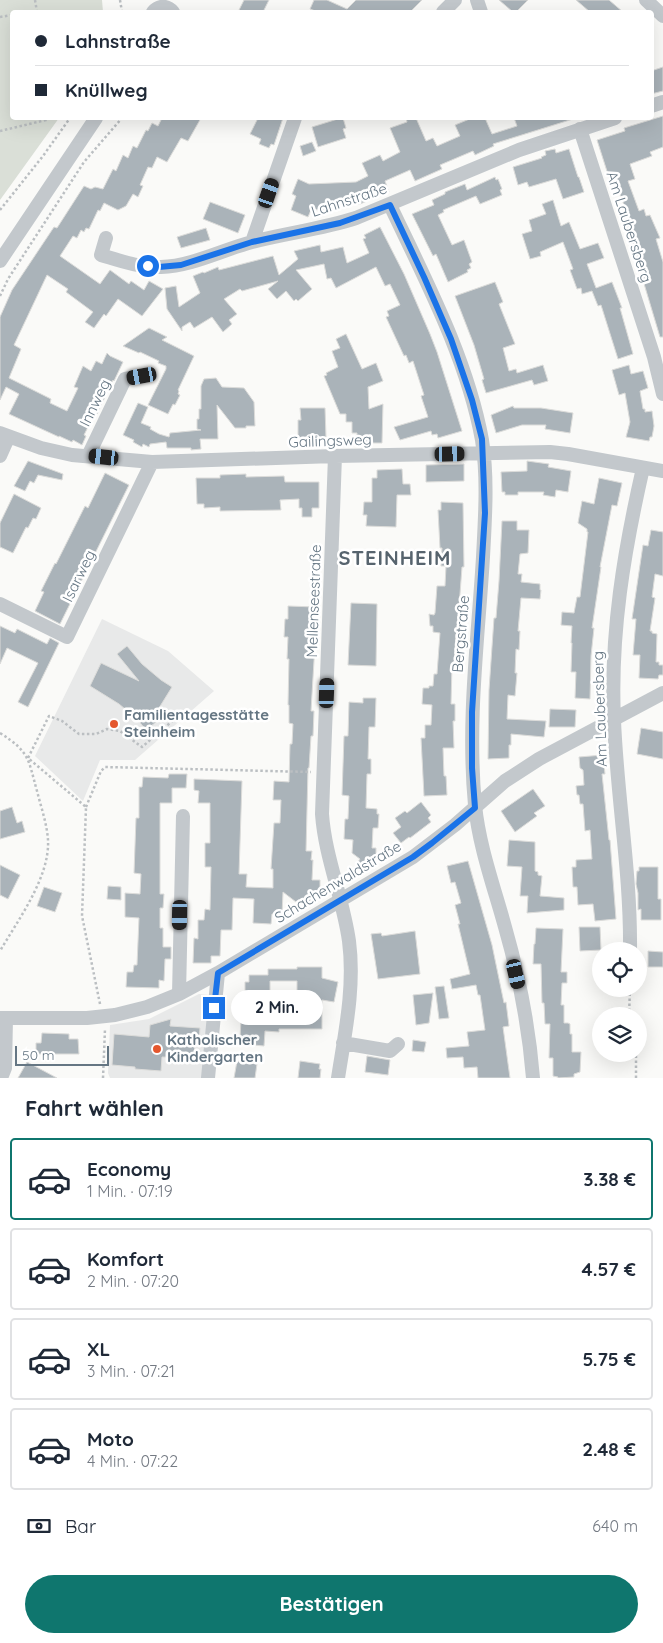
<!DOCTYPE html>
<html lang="de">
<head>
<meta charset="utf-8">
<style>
	body { margin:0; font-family:Quicksand,sans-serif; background:#f6f6f7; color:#1f2937; height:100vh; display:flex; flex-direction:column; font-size:19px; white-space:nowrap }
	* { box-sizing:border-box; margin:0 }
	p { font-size:16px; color:#747a83 }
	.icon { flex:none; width:28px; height:28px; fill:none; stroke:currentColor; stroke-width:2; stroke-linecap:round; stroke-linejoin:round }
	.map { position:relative; height:1078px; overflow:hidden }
	.sheet { display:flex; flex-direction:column; background:#fff; flex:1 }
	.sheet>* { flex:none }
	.hud { position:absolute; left:10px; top:10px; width:644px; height:110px; border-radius:5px; box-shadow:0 5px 20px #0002; display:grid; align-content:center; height:110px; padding:0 25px; background:#fff }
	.fabs { position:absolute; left:592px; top:942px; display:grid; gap:10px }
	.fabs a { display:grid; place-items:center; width:55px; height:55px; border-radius:50%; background:#fff; box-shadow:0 5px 20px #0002; font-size:25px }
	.scale { position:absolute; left:15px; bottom:12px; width:94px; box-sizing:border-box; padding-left:5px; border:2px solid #657683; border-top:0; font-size:14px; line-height:18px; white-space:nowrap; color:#657683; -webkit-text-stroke:4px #fff; paint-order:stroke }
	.end { position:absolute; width:22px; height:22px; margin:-11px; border:6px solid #1a73e8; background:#fff; box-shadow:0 0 0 2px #fff }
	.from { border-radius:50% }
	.bubble { position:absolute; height:35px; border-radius:18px; background:#fff; box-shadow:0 5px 20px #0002; font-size:16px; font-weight:700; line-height:35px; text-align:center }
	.car { position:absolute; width:15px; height:30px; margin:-15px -8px; border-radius:6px; box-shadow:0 0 4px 1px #0007; background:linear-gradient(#222 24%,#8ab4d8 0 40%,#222 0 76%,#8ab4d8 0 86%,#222 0) }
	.hud b { display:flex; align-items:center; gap:18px; height:48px; font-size:19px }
	.hud b+b { border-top:1px solid #e0e1e3 }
	.hud i { width:12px; height:12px; background:#1f2937 }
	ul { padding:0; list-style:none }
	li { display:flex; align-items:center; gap:15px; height:82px; margin:0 10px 8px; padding:0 15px; border:2px solid #e0e1e3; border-radius:5px }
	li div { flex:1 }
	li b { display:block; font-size:19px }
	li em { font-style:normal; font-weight:700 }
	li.selected { border-color:#0f766e }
	li>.icon { width:45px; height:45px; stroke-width:1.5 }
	h2 { padding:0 25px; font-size:22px; line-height:60px }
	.pay { display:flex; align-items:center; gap:12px; height:55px; padding:0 25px; font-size:19px }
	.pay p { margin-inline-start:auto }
	.button { display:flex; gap:10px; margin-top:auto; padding:10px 25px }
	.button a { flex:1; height:58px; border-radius:30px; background:#0f766e; color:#fff; font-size:20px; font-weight:700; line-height:58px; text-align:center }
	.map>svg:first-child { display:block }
	.built { fill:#e8e9e9 }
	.green { fill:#dadfd7 }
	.building { fill:#aab3b9; stroke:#dcdcda }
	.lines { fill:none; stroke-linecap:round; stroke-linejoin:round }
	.path { stroke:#bbbfc2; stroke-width:2.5; stroke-dasharray:2.5 2.5; stroke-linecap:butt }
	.street { stroke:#c3c8cc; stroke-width:14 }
	.route { stroke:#1a73e8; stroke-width:6 }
	.poi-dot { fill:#e4572e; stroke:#fff; stroke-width:2 }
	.labels { text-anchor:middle; stroke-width:5; stroke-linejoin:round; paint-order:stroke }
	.street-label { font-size:15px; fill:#657683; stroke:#fff }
	.poi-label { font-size:15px; font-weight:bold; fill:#657683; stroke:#fff; text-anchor:start }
	.district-label { font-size:20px; font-weight:bold; letter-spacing:1px; fill:#57646e; stroke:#fff }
</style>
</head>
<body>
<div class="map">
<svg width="663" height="1078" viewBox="0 0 663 1078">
	<rect width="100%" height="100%" fill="#fafaf8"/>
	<path class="built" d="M102,619L168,651L214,691L135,760H100L83,801L35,756Z
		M199,994L210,995L203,1078H110L108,1073L110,1025L149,1019Z"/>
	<path class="green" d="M0,0H102L103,12H12V118H59L0,200Z"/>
	<path class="building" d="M244,0H269L263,12H238Z
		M314,0H327L347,9L356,0H422L410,12H318L310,9Z
		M499,0H528L516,12H513Z
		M576,0H609L623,12H590Z
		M663,67V91L651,94V71Z
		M663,116V147L650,152L652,156L630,164L635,179L628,181L639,211L644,209L646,216L650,215L660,238L656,239L663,262V337H660L636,257L621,214L627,212L616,185L612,187L597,140L625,131L624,128Z
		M162,118H201L188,141L181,138L167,162L157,157L152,168L148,167L140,185L143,186L138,197L133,194L126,206L118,210L104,203L100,211L98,210L89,229L86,228L84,232L81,230L77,238L73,236L60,256L100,284L110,270L129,284L131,281L144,290L149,281L163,289L142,316L118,299L106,316L104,314L94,328L85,322L93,312L66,292L68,289L47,275L14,345L21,349L9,378L51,399L50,403L67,411L78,388L74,387L83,366L91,371L96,361L102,364L107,353L110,356L123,362L114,381L113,380L97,414L95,413L84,435L86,436L82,445L73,440L72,442L59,436V437L9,414L19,394L6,387L0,400V317L12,290L54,227L57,228L84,186L91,189L95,187L103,189L113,169L116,171L123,155L128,158L133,146L137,148L146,130L148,131L152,123L158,126Z
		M258,118H283L274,145L271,144L269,148L259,144L261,139L250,134Z
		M341,118H343L346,128L343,129L346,138L318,147L312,127Z
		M406,118H416L426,141L433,138L437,146L460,136L455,125L472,118H485L492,134L517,126L514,118H572L573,119L493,144L494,146L475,155L473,151L440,165L442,169L415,181L410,170L385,181L389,192L360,204L332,206V209L311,210L308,217L291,210L296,196L292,194L298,179L309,184L356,182L368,176L362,163L380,155L383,161L400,152L390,128L407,122Z
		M312,142L316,151L303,156L300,146Z
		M555,149L556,153L569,149L578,177H579L584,192L563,199L556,179L529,187L527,182L518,185L513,167L542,158L541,157L546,155L545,151Z
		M495,177L496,180L498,179L502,189L500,190L502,195L480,204L476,196L443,210L444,212L438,215L452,245L464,240L472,262L469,264L471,268L467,270L468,272L448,282L436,254L433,256L412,214L434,205L432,200L445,194V192L465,184L467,190Z
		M553,200L561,226L569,222L580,249L598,243L604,258L587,264L596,288L612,282L622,308H620L633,354L618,359L601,305L598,306L592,291L582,294L581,288L577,289L570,270L573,269L563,242L540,252L541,256L530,259L522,234L532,231L529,220L546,214L542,204Z
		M210,202L245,215L238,233L203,219Z
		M380,227L404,274L430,334L437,352L462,431L438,438L437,434L432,435L431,431L400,440L394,427L428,417L421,396L424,395L413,361L409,363L406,355L404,356L386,317L389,316L387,311L400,305L390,284L385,286L376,267L336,288L331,278L327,279L324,264L296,270L312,289L298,301L296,299L294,301L286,291L277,299L268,289L278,281L242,291L240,289L224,299L237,314L229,320L232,324L223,332L212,317L194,328L190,322L182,327V331L167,309L165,288L176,286L179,307L200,293L193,276L203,272L204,273L218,267L219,270L273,256L279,275L298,259L294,251L320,245L321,252L343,247L347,263L369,253L363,239L366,238L364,235Z
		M206,228L210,240L181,248L177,237Z
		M495,282L503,302L499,304L515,344L503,348L509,371L516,369L517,373L543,365L548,381L534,385L532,380L486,393L482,380L484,379L474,345L455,296Z
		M149,328L167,337L162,340L194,356L178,390L179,391L178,394L180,395L175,405L173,404L168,414L148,405L166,369V366L158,363L159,361L140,352L139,353L123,346Z
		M346,334L362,369L376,363L383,381L368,387L369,409L383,404L382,443H357V433H352V422H346V414H340L324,376L327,375L326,373L338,367L332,351L340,348L336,339Z
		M629,365L631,374L643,371L648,388L640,391L643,409H645V412L652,411L654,426L652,437H650L649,441L626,437L630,422L625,393L619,395L612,370Z
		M216,378L222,387L244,388L254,402L255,426H246V428H235L217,405L218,439H200L201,449L191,450V448H167L166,442L150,444L149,447L143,444L142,447L133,442L134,440L123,435L138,403L148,407L141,423L151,427L150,429L159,434L169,437L170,433L201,430L197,429V419H199V409H201V386L204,379Z
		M513,406L514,408H541L573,413L570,433L545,429L546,425H522L496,433L491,415Z
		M300,408H325L326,437L311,438V441H298V420H301Z
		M28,461L63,474L62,480L38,475L34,483L30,481L25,491L14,486Z
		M527,461L549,464L548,467L571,471L568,492L556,490L555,497L543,495L544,492H518V495H505V492H502L501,472L527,471Z
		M464,464V481L426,482V465Z
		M402,469L403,484H410L411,495H397L396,527L366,526L367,515H363L364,502H372V478H377V470Z
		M105,473L129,485L60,624L35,611L44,592L41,591L55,563L56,564L85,506L88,508Z
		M246,474V477L284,476L285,482H319V508H312V517H302V508H299V499L280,500L281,510L220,511V507L204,508V504H197L196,478H220V475Z
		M599,478L622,483L617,506L612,505L600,567H601L592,628H594L591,656L590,699L575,698L576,672H571L572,643H571L572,626L561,625L562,612L574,613L577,597H580L588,532H587V529L578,523L582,501L594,504Z
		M14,494L41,508L36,519L33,518L28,528L26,527L13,553L0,547V523Z
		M441,502L463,503L464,567H462L457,634H456L454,664H452L451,704H455V721H453L454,748H443L444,776H446L447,795L424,796L421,738H425V725H431L432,705L422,704L423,688H429V686H433L434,674H437L440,633L433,632V626H430L429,614L434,615L435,613L437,586H445L446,566H441L442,548H440L438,510H441Z
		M502,521H517V530H529L528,553L520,554L518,574H522L521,582L540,584V590H541L540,599L521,598L518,631H520L519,650L516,649L515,673H517L515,696L508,695L507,719L546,721L544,737L511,734V745H509V758L488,759L489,690L494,618H496L499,581Z
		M651,530L663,532V576L655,574L652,597L655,598L650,631H652V633L657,634L656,662H659V665H663V675H659L658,679L639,678L640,655H633L636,619H632L640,565L643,545L648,546Z
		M351,603L377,604L376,666L348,665Z
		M288,606L315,607L313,644H315L311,711H314L313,736H311L309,768H308L306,851H312L311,860H313L312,880H320V891L308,903L296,902L283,892L282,915L272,914L271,924L253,923L254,899L233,898L232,930H221L220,956H211V963H193L194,938L198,939V920H204L205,909L210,910L211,867H205V843H210V803H198L199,791L194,790V779L242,781L239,874H247L246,887L273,888V869H271L274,823H280L281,800H273L274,781L289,782L290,744H292L293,724L289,723V705H288L289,659H287L288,637H284L285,619H288Z
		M0,626L15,633L17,629L47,644L50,638L59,643L28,707L18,702L38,663L7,648L0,664Z
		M127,646L142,664L161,680L172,687L159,708L165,715L146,730L137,719L119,704L90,686L101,663L139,681L117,654Z
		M363,698H376L375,727H369L368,759H371V774H367L366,808L377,809V814H379L378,828H373L372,848H376V863L373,862V865L364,867L358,862L360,859L352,853L353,840L344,839L345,819H348L349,796L342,795L344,736H348L349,702L363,703Z
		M550,709L576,710L575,727H549Z
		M641,728L663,732V759L637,754Z
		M603,755L605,774H602L609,840H610L616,919L595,921L593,904L578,905L577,887H573L572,867H576V860L592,859L590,830L585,831L583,804H580L579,795H577L576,786L584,785L583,770L580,768L579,757Z
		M169,774H187L186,788H172V803H160V894H164L163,908H160V928H163V947H171V959H165L164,981L159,980V988L126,987L127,972H133L134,965H137L139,918L125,917V893L140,894L141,874L134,873L136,818H139V787H142L143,777L168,778Z
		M533,789L545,806L534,813L537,816L515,832L501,811Z
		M421,802L431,815L428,818L431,822L410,838L409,837L401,843L393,833L401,827L395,818L405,811L407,813Z
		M12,807L17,823L22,821L25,832L0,839V811Z
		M509,840L535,842V871L538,872V875L542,876L540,896L564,898V910L527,913L528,896H520L522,867L507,866Z
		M468,861L492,945L504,1003L506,1002L509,1026L503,1027L510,1078H478L477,1067L464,1068L463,1057L447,1058L446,1048L469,1046L467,1032L485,1030L480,995H478L476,985L452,989L450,979L470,974L458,924H460L455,905L461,903L455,882L451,883L447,866Z
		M0,865L20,875L8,899L0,895Z
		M639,867H658V899H661V920H641V909L638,910V893L636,884L637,871H639Z
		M108,886L121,887V900L107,899Z
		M44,887L62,893L55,912L37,906Z
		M579,927H600L601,950L580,951Z
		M536,928L563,929L561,972H567V983H562L561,1005H564V1023H568L570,1024V1034H572V1052H581L580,1072L574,1074V1077L558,1078V1077L553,1076V1058H549L550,1024H545L544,1003H542L541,964H533L534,944H535Z
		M415,931L420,974L378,979L371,934L381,933L382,936Z
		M648,951L663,952V967H648Z
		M297,967H322V978L338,982L334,1002L322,1000V1029H279V1032L265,1031L264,1046L243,1044L244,1039L240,1038L241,1020L268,1022L269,1014L297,1017V981H270V999L245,998V982H249V975H268V969H297Z
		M444,986L449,1018L439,1019L435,987Z
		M433,993L429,1023L416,1025L413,995Z
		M171,1019L170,1026L200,1028L199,1042H195L194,1058L162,1057L161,1071L135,1069V1067L112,1065L114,1034L149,1037L150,1025Z
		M42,1033L69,1034V1039H78L79,1054H36V1043H41Z
		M413,1040L426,1042L424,1052L412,1051Z
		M367,1056L390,1060L388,1075L365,1072Z
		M237,1061L257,1064L255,1078H234Z
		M300,1061L320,1064L319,1069H321L320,1078H298Z
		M27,1062L57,1078H18Z"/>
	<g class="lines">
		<path class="path" d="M35,0L37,12
			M120,0L122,12
			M0,17L12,15
			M0,131L46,120L48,118
			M0,210L43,156L70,118
			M0,296L8,279L84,162L122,118
			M0,733C30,752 28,759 37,791C41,807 47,824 48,840C50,877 18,920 0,951
			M86,807L101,771L105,767L311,772
			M100,1004L82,916L86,807L28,758L49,716L62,721L79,734H96L107,729L120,731L142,747L184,711
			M629,1016L630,989
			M103,1078L105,1029
			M636,1078V1054"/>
		<path class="street" d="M477,0L481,12
			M646,0L663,16
			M153,12C159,5 167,5 173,12
			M443,12L455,0
			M651,106L663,102
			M580,129L654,357L663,394
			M390,205C425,279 467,358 482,440C488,478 485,519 483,557C478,640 467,722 475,805C479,846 494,887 505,927C519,976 529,1028 533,1078
			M106,238L101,255C121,261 140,268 161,267C192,266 222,250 252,242C287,233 322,229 356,218L519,150L615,118
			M252,242L295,118
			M0,261L96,118
			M0,433L41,448L72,455L152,462L335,456L550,452L568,454L663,471
			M0,456L8,438
			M88,456L125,379L142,376
			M335,456L322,814C325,857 343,898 349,941C355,987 345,1033 338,1078
			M0,604L67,637L152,462
			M630,951C631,874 617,797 614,720C610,634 624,551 643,468
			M179,994L183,816
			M0,1018H87L115,1015L147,1007L179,994L218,973L413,857L455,825L505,781L539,759L663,693
			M343,1043L390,1051L398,1044
			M1,1078L5,1068L6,1018
			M208,1078L218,973"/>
	</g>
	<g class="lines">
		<path class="route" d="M148,266L159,267L181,265L252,242L340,223L390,205L424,277L451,339L472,400L482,439L485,513L472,712V768L475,808L432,843L413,857L218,973L214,1008"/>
	</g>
	<g class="poi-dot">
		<circle cx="114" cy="724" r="5"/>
		<circle cx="157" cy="1049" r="5"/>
	</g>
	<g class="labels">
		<g class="street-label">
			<text transform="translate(349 200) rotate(-18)" y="5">Lahnstraße</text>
			<text transform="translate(629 227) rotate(72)" y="5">Am Laubersberg</text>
			<text transform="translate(95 403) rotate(-64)" y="5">Innweg</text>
			<text transform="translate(330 441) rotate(-2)" y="5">Gailingsweg</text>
			<text transform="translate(79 576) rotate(-64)" y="5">Isarweg</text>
			<text transform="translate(314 601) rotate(-88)" y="5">Mellenseestraße</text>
			<text transform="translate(461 634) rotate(-85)" y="5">Bergstraße</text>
			<text transform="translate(600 709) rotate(-92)" y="5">Am Laubersberg</text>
			<text transform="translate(338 882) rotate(-31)" y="5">Schachenwaldstraße</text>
		</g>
		<g class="poi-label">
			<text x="124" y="720">Familientagesstätte<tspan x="124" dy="17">Steinheim</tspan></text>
			<text x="167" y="1045">Katholischer<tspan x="167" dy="17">Kindergarten</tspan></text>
		</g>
		<g class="district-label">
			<text x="395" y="565">STEINHEIM</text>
		</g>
	</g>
</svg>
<div class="fabs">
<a><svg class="icon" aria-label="locate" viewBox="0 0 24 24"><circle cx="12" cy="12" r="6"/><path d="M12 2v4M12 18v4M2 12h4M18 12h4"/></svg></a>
<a><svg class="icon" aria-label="layers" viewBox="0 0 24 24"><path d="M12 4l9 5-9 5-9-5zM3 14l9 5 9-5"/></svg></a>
</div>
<div class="scale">50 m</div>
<i class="end from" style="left:148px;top:266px"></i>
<i class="end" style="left:214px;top:1008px"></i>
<div class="bubble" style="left:231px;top:990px;width:92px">2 Min.</div>
<i class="car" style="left:269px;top:193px;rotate:19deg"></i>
<i class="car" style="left:142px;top:376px;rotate:260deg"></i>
<i class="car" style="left:450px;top:454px;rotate:89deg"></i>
<i class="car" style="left:104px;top:457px;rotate:276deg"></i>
<i class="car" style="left:327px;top:693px;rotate:2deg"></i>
<i class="car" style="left:180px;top:915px;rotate:181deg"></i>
<i class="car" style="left:516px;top:974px;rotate:167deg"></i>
<div class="hud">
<b><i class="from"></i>Lahnstraße</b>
<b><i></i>Knüllweg</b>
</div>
</div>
<section class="sheet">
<h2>Fahrt wählen</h2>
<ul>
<li class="selected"><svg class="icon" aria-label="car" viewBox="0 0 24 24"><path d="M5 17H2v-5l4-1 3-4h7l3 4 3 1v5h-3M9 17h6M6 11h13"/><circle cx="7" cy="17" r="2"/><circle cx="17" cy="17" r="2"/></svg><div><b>Economy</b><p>1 Min. · 07:19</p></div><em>3.38 €</em></li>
<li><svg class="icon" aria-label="car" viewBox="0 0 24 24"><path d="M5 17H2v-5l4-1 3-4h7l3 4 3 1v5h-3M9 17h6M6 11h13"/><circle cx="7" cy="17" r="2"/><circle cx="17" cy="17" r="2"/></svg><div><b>Komfort</b><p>2 Min. · 07:20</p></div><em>4.57 €</em></li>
<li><svg class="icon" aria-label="car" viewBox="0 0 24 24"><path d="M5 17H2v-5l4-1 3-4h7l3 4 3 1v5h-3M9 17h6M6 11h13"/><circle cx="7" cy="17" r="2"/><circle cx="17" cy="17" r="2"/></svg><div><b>XL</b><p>3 Min. · 07:21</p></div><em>5.75 €</em></li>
<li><svg class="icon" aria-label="car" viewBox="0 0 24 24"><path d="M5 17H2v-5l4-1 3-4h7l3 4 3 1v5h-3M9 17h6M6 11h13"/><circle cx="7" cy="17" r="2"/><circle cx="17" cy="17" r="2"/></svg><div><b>Moto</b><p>4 Min. · 07:22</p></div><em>2.48 €</em></li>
</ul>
<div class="pay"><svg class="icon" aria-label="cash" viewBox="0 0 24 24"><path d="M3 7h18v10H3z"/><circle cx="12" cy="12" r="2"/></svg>Bar<p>640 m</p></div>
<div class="button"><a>Bestätigen</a></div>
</section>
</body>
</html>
